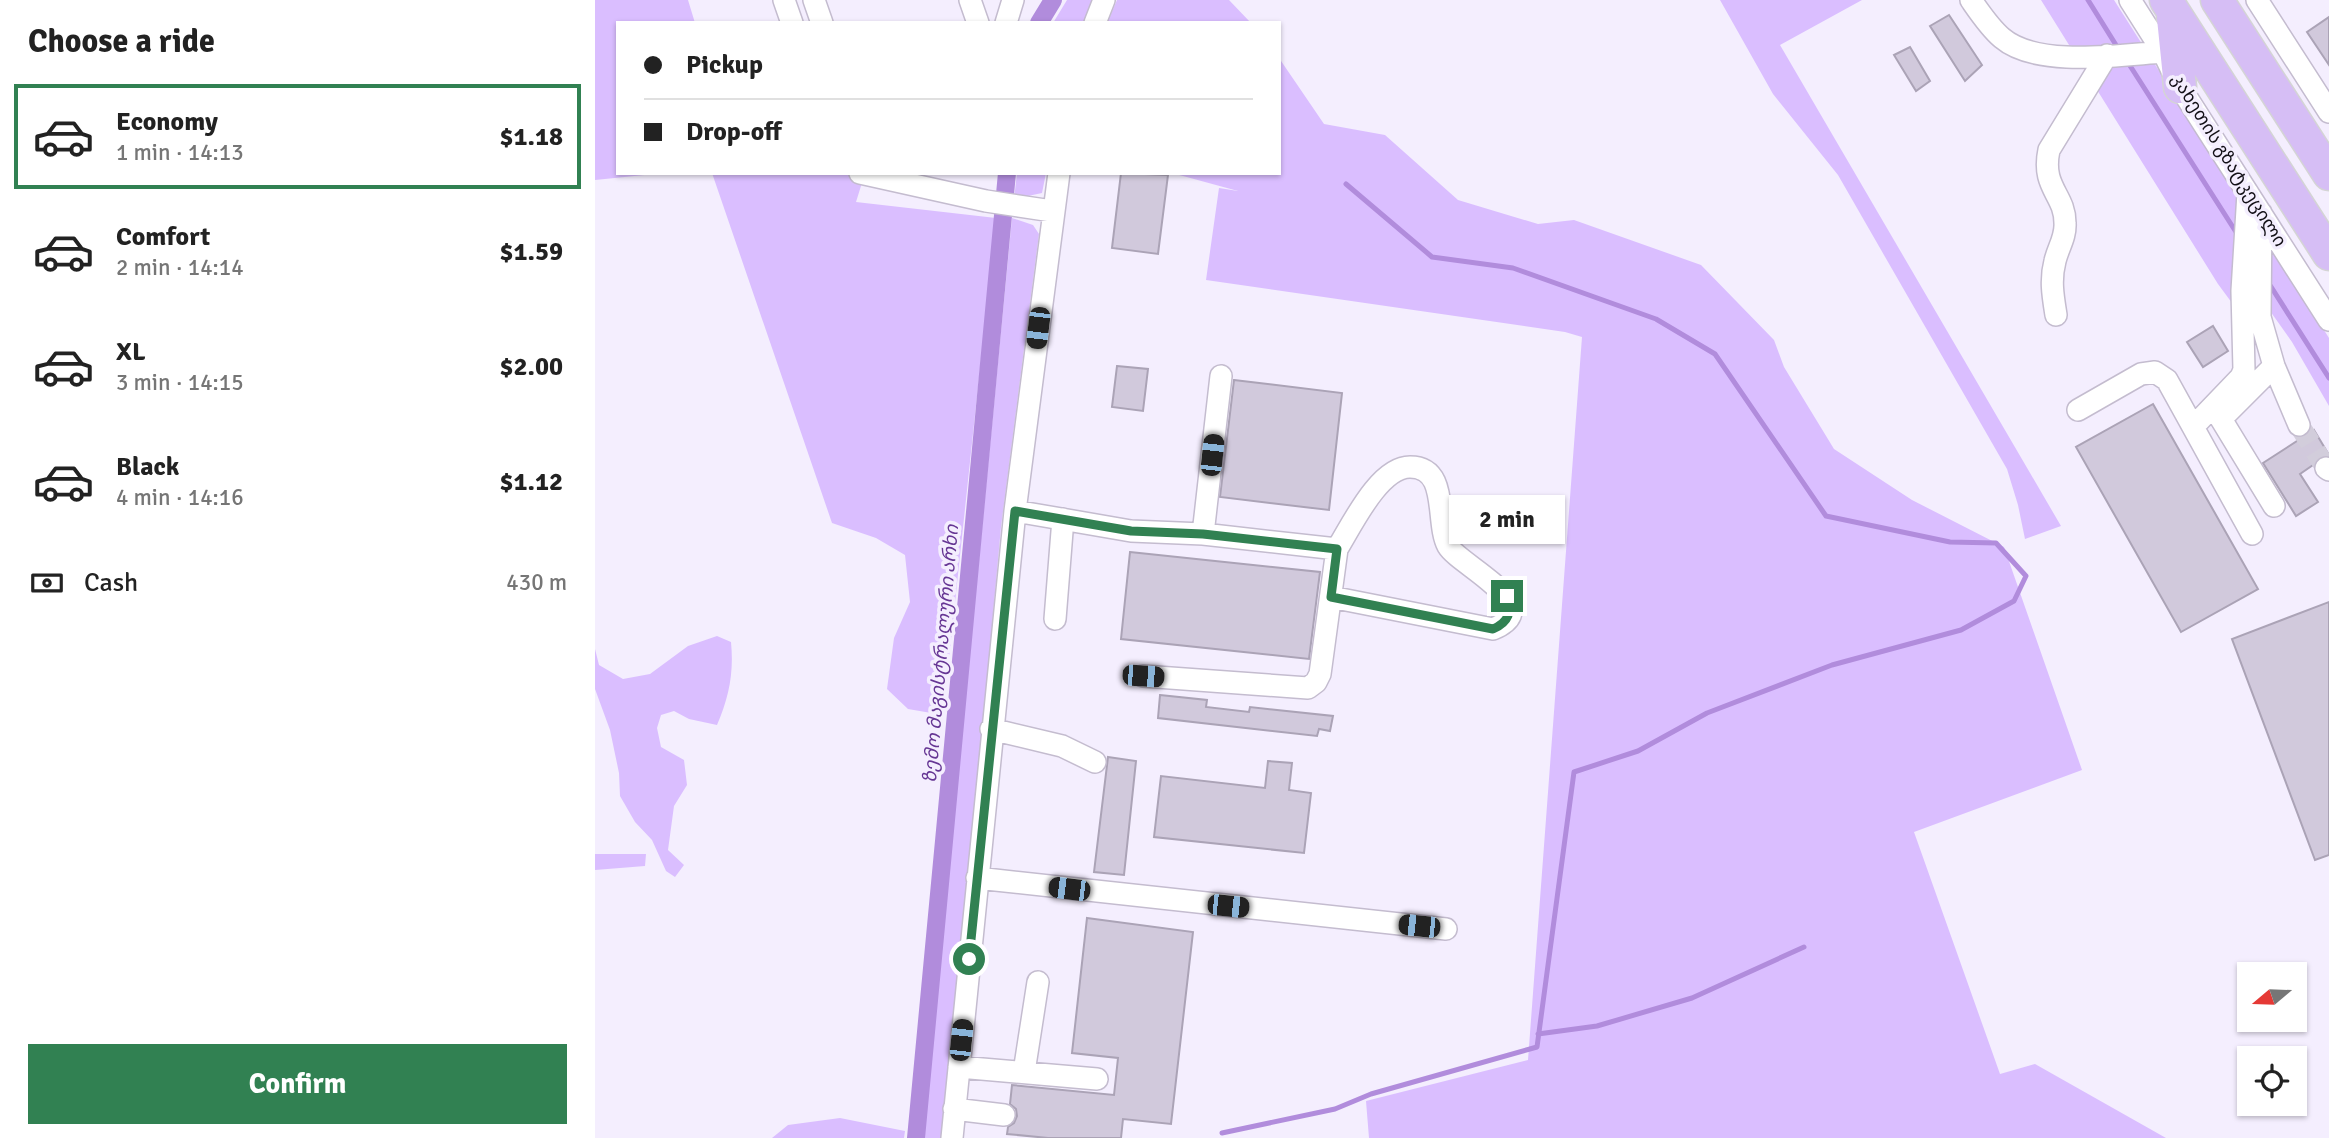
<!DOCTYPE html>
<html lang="en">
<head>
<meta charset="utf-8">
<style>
	body { margin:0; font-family:Signika,"Noto Sans Georgian",sans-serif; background:#f2f2f2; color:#222; height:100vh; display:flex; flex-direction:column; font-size:26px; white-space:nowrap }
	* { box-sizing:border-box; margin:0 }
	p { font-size:23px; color:#767676 }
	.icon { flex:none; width:38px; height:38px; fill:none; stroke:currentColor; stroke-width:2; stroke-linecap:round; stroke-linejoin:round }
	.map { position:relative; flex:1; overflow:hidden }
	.sheet { display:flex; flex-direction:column; background:#fff; width:595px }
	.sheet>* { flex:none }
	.banner { position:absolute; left:21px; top:21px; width:665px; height:154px; border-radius:0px; box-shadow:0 2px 5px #0004; display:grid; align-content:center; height:154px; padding:0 28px; background:#fff }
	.needle { width:46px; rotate:251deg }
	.tools { position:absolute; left:1642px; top:962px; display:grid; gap:14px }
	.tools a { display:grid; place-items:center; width:70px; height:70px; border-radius:0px; background:#fff; box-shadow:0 2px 5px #0004; font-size:35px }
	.end { position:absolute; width:32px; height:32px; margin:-16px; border:9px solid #318152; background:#fff; box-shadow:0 0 0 4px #fff }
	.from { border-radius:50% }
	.bubble { position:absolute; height:49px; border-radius:0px; background:#fff; box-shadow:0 2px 5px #0004; font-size:23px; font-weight:700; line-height:49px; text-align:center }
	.car { position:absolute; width:21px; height:42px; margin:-21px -10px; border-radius:9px; box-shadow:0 0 5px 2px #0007; background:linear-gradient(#222 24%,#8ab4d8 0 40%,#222 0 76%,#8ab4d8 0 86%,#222 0) }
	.banner b { display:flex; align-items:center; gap:24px; height:66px; font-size:26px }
	.banner b+b { border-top:2px solid #e0e0e0 }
	.banner i { width:18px; height:18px; background:#222 }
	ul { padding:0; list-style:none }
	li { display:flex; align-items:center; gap:21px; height:105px; margin:0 14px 10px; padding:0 14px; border:4px solid transparent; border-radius:0px }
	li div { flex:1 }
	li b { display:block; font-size:26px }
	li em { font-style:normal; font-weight:700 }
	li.selected { border-color:#318152 }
	li>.icon { width:63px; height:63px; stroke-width:1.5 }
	h2 { padding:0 28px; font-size:32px; line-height:84px }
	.pay { display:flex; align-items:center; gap:18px; height:77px; padding:0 28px; font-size:26px }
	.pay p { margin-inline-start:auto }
	.cta { display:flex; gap:14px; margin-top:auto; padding:14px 28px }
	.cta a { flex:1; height:80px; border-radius:0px; background:#318152; color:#fff; font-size:28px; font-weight:700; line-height:80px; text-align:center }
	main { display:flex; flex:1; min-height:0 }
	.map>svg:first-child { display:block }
	.green { fill:#dabeff }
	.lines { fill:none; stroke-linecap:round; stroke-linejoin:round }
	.stream { stroke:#b18cdc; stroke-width:5 }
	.canal { stroke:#b18cdc; stroke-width:18 }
	.building { fill:#d1c9dc; stroke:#aba3b6; stroke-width:2 }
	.minor-tunnel { stroke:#d2cddb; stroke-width:21; stroke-dasharray:21 10; stroke-linecap:butt }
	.minor-casing { stroke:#c4bccf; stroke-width:24 }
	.highway-casing { stroke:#d4d4d5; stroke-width:35 }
	.minor { stroke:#fff; stroke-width:21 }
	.highway { stroke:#d6bef5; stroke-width:32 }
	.route { stroke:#318152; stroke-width:9 }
	.labels { text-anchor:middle; stroke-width:7; stroke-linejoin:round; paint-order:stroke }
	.street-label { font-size:18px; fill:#120f16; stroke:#f4eefe }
	.water-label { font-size:19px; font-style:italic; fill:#663694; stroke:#f4eefe }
</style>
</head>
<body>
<main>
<section class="sheet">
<h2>Choose a ride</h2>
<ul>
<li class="selected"><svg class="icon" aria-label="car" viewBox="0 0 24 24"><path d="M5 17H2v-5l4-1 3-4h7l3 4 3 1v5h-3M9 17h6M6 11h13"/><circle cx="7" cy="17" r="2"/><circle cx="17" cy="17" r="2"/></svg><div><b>Economy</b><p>1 min · 14:13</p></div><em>$1.18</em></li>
<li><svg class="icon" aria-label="car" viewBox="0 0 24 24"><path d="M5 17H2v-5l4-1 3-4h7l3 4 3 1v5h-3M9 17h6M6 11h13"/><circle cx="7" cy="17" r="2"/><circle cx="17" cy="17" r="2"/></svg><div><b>Comfort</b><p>2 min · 14:14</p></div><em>$1.59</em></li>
<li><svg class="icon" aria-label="car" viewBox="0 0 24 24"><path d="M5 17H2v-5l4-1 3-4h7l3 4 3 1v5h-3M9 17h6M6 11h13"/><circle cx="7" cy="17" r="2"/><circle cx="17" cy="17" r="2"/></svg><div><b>XL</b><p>3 min · 14:15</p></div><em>$2.00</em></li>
<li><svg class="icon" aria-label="car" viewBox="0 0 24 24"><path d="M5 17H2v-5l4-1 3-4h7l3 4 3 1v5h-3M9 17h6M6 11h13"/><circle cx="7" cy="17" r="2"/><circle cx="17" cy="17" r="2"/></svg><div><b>Black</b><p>4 min · 14:16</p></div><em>$1.12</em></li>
</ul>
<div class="pay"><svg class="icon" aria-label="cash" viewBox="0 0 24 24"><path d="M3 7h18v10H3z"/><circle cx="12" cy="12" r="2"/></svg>Cash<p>430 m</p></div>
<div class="cta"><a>Confirm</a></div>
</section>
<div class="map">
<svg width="1734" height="1138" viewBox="0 0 1734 1138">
	<rect width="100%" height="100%" fill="#f4eefe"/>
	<path class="green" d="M0,0H93L100,23H23V173H69L0,180Z
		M472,0H504L494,23H458Z
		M522,0H634L656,23H512Z
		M1125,0H1267L1185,45L1466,526L1430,539L1423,505L1412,469L1243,175L1178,94Z
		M1446,0H1519L1734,338V406L1697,342L1648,273L1637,303L1623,284Z
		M684,58L729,124L790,135L863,200L943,224L979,220L1106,265L1179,340L1189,367L1239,449L1317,500L1409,547L1487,770L1319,832L1405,1074L1440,1064L1571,1138H774L771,1101L933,1060L987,337L970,332L611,280L624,188L643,191L577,173H684Z
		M117,173H270L261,202L401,218L348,715L313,709L292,689L299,638L315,602L310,555L281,538L237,523Z
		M422,173H451L447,193L419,199Z
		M417,218L438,225L444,234L406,527L356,1073L347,1138H328Z
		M122,636L136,642C139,673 134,697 122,725L94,719L79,711L66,715L62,728L66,747L89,760L92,785L79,806L73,850L89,865L80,877L71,871L57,840L40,822L25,796L24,773L15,730L0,689V649L4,665L28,679L55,674L93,646Z
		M0,854H51L50,866L0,870Z
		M245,1118L310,1131L309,1138H177L193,1125Z"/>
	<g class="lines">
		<path class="stream" d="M1493,0L1521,45
			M1532,61L1641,232
			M1673,282L1734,378
			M943,1034L1002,1026L1097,998L1209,947
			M627,1133L740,1109L776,1094L942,1047L979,772L1043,751L1112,713L1237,665L1366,630L1419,601L1431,576L1401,543L1355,542L1231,516L1120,354L1061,319L918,268L837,257L751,184"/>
		<path class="canal" d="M444,23L458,0
			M321,1138L412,173"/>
	</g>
	<path class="building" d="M1354,15L1387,65L1370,81L1335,26Z
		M1734,17V65L1712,32Z
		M1315,47L1335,81L1321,91L1299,55Z
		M526,173L573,175L563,254L517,248Z
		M1618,326L1633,351L1608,367L1592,342Z
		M522,366L553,369L548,411L517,407Z
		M639,380L747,393L734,510L625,497Z
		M1558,404L1663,589L1586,632L1481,447Z
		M1719,430L1734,455L1725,457L1718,465L1705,474L1723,502L1701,516L1668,463Z
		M535,552L725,572L714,659L526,639Z
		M1734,602V855L1720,860L1637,639Z
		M565,695L612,700L611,707L654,712L655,707L738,716L735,731L724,729L722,736L563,718Z
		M513,757L541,761L529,875L499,872Z
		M673,761L697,763L694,790L716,793L709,853L559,837L566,776L670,788Z
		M492,918L598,932L576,1124L528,1119L526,1138H453L412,1134L413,1127L419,1123L422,1116L421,1109L415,1104L417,1085L519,1095L523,1058L477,1053Z"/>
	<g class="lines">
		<path class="minor-tunnel" d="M1704,425L1731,468"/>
		<defs>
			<path id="minor" d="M189,0L197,23
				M219,0L227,23
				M375,0L383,23
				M1376,0C1385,13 1395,28 1407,38C1442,68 1525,55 1568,52
				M1535,0L1568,52L1585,87L1734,320
				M1662,0L1734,112
				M411,23L418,0
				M500,23L509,0
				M265,173L391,201L457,211
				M1666,213L1665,317L1679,366L1704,425
				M1461,315C1458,296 1455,280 1460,261C1463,248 1471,237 1470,223C1470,194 1446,188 1454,150L1512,55
				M1679,366L1626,419L1679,506
				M1483,410L1546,374L1560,372L1572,380L1598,427L1646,377L1649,370L1647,291L1653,193
				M1598,427L1657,534
				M1731,468L1734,470
				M420,511L536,531L608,534L742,549L725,674L721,682L713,688L548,676
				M608,534L626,376
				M736,597L898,629C954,606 864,565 853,546C840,522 855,467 815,467C784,467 757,525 742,549
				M460,619L468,519
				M396,729L467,746L500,762
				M382,878L851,929
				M364,1067L502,1079
				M429,1072L443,982
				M359,1109L409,1115
				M357,1138L420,511L464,173"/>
			<path id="highway" d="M1571,0L1734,254
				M1622,0L1734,174
				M1578,18L1585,87"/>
		</defs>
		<use href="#minor" class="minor-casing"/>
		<use href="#highway" class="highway-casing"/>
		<use href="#minor" class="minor"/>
		<use href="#highway" class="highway"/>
	</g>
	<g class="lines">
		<path class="route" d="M374,959L420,511L536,531L608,534L742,549L736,597L898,629C914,622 917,612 912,596"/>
	</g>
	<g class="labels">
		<g class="street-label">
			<text transform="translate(1634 160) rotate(58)" y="6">კახეთის გზატკეცილი</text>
		</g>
		<g class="water-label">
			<text transform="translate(345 654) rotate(-85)" y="7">ზემო მაგისტრალური არხი</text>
		</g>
	</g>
</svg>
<div class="tools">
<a><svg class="needle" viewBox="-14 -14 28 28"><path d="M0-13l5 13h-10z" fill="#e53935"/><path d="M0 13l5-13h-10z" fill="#767676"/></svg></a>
<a><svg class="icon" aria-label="locate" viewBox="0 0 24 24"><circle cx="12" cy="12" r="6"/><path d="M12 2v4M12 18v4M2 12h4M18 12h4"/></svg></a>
</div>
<i class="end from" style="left:374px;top:959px"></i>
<i class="end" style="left:912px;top:596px"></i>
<div class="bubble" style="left:854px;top:495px;width:116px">2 min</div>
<i class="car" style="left:443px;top:328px;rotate:187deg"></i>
<i class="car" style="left:617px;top:455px;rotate:6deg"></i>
<i class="car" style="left:548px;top:676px;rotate:94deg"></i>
<i class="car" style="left:474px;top:889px;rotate:277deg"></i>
<i class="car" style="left:633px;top:906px;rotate:96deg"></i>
<i class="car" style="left:824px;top:926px;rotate:276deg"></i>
<i class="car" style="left:366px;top:1040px;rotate:6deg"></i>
<div class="banner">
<b><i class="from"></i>Pickup</b>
<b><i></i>Drop-off</b>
</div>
</div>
</main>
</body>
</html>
